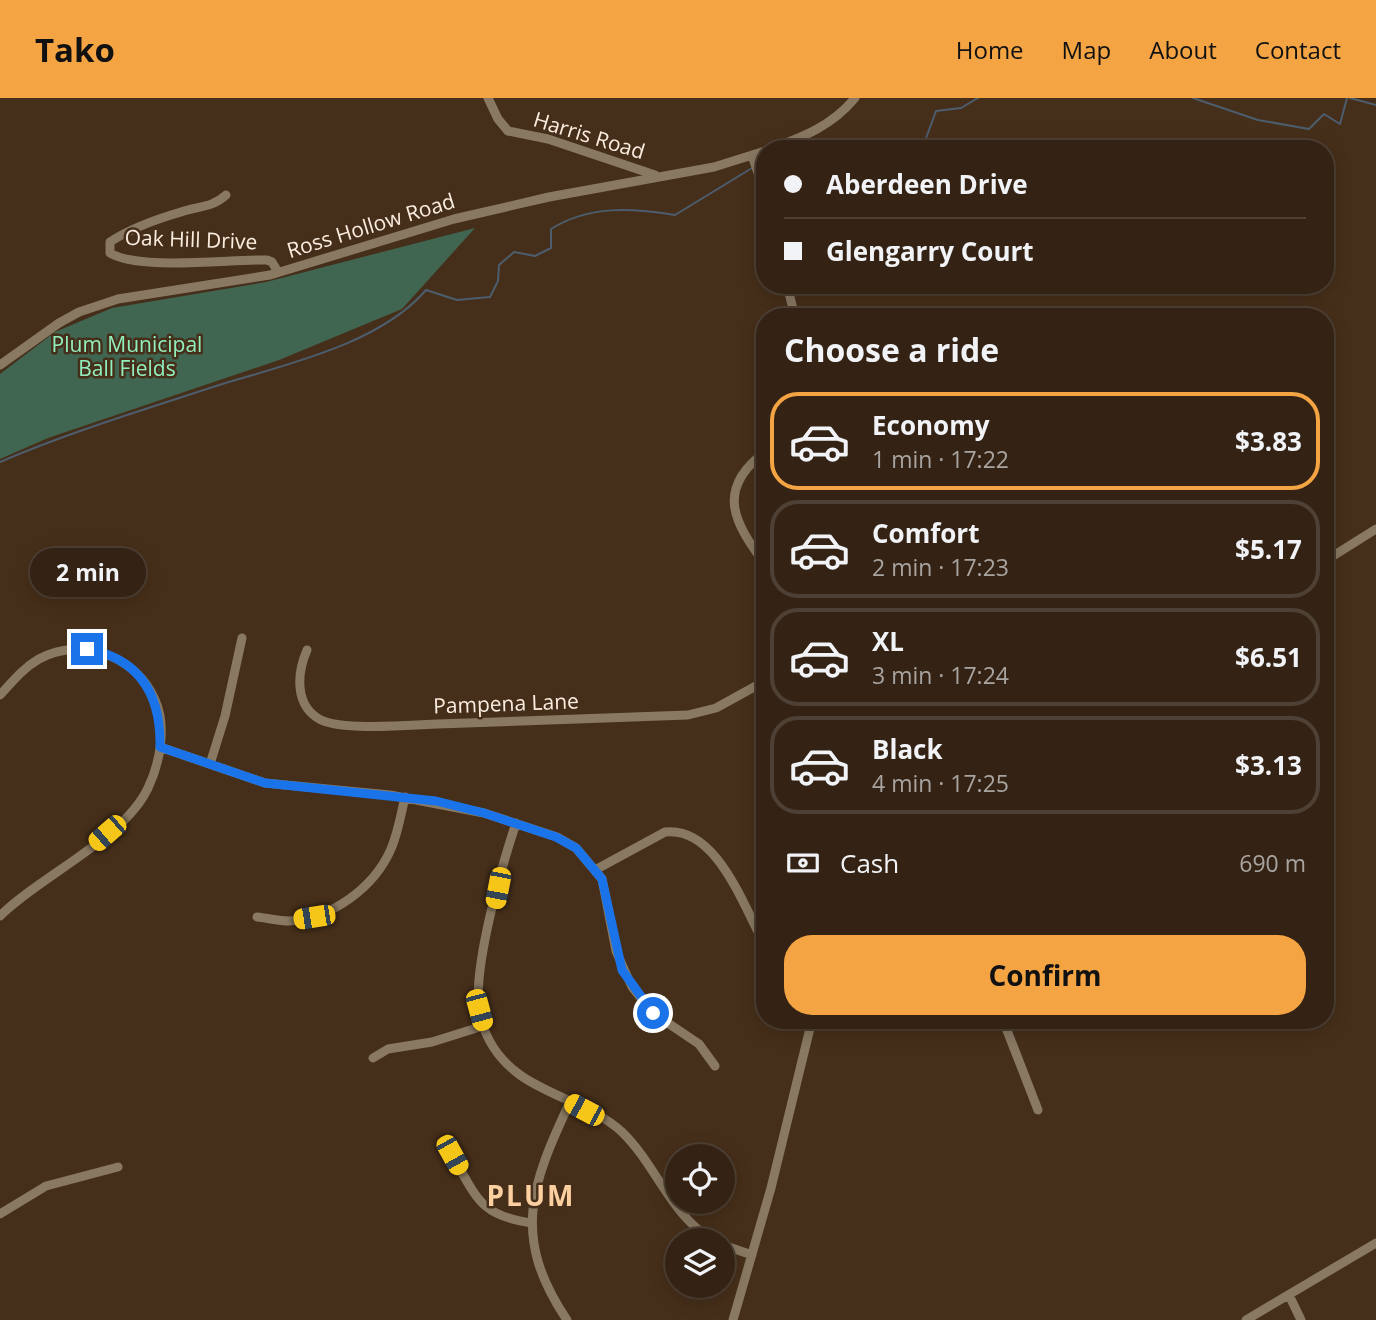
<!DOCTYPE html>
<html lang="en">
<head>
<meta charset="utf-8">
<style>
	body { margin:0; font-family:"Open Sans",sans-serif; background:#3c2b1d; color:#f1f3f6; height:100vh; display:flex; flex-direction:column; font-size:26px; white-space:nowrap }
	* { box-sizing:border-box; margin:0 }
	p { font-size:23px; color:#a9a4a0 }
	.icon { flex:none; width:38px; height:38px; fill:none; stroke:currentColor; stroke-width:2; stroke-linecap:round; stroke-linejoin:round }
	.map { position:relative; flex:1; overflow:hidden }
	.sheet { position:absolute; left:756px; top:210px; width:578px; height:721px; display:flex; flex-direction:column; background:#342314; border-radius:28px; box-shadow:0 4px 18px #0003,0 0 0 2px #4e4034 }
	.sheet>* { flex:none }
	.hud { position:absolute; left:756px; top:42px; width:578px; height:154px; border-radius:28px; box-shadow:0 4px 18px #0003,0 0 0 2px #4e4034; display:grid; align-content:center; height:154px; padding:0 28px; background:#342314 }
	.controls { position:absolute; left:665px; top:1046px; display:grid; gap:14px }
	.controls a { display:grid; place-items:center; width:70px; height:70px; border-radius:50%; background:#342314; box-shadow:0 4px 18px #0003,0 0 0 2px #4e4034; font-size:35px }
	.end { position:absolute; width:32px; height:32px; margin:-16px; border:9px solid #1a73e8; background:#fff; box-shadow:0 0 0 4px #fff }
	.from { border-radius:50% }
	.bubble { position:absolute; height:49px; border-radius:24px; background:#342314; box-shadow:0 4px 18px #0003,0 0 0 2px #4e4034; font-size:23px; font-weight:700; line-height:49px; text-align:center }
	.car { position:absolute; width:21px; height:42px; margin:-21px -10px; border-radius:9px; box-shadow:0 0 5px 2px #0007; background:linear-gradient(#f5c518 24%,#345 0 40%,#f5c518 0 76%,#345 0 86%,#f5c518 0) }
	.hud b { display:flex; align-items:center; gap:24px; height:66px; font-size:26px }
	.hud b+b { border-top:2px solid #4e4034 }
	.hud i { width:18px; height:18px; background:#f1f3f6 }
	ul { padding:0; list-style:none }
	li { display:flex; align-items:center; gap:21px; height:98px; margin:0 14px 10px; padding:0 14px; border:4px solid #4e4034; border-radius:28px }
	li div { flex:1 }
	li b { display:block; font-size:26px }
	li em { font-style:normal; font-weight:700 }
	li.current { border-color:#f4a443 }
	li>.icon { width:63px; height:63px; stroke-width:1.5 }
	h2 { padding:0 28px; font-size:32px; line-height:84px }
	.pay { display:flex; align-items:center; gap:18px; height:77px; padding:0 28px; font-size:26px }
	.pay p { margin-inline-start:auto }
	.cta { display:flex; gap:14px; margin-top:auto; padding:14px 28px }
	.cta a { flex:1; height:80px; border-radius:28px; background:#f4a443; color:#111; font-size:28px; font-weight:700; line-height:80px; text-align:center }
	header { display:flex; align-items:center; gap:42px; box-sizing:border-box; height:98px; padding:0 35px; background:#f4a443; color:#111 }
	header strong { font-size:33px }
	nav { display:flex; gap:38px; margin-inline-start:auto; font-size:24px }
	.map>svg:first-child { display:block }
	.green { fill:#406551 }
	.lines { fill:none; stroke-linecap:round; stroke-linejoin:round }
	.stream { stroke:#4c5d6d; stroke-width:2 }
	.minor { stroke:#897963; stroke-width:9 }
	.route { stroke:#1a73e8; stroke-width:9 }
	.labels { text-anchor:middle; stroke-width:5; stroke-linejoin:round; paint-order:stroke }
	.street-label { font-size:21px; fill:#fcede0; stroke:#462f1a }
	.park-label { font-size:21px; fill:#92efbd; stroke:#462f1a }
	.district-label { font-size:28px; font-weight:bold; letter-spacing:2px; fill:#fed0a1; stroke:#462f1a }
</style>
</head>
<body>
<header>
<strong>Tako</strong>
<nav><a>Home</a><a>Map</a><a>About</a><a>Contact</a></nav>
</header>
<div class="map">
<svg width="1376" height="1222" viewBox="0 0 1376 1222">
	<rect width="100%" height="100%" fill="#462f1a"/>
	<path class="green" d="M475,130L402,211L279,262L48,340L0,361V276L55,234L112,210L266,184Z"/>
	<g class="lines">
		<path class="stream" d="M1193,0L1258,22L1309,31L1324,16L1340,26L1347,0
			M1350,0L1376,7
			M828,51L850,43L863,51
			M889,51L897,43H925L936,13L961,10L978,0
			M0,364C70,334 143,312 216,288C283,267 379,247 426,192L457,202L490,199L498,183L499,167L514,154L535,158L551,150V131C589,107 632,110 675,117L752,70"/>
		<path class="minor" d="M488,0L498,21L508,33L548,41L655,77
			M770,51C803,39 832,28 855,0
			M752,57L765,96
			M226,97C212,110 198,108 181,114C157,121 131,130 110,144V155C139,173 231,161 267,162L272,164L278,174
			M787,187L795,219
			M0,267L59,225L79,214L118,201L270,177L454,121L549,99L714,69L765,53
			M765,354C715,391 734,425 765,466
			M1325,463L1376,431
			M307,552C297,575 294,608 321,622C344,633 411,627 438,626C522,623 605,620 688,617L716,610L765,583
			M0,597C12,584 23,570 39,561C81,538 137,558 155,602C167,628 160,665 148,690C124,741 40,778 0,818
			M160,649L265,685L390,697L484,715L557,739L576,750L602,781L616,853L632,889L653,915L699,946L715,968
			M210,666L225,618L242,540
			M516,725C502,767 473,869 479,911C483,938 498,961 520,977C551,999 594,1008 622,1034C657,1068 670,1117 714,1143
			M595,772L665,734C717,728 743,808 765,847
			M257,819C267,820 279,823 289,823C331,821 374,790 391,751C398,735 401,716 405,699
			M1003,922L1038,1012
			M373,960L388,951L432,944L483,928
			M452,1057C477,1100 480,1118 532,1125
			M0,1116L46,1088L118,1069
			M723,1147L752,1157
			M1289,1197L1301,1222
			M567,1222C511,1139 531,1087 570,1004
			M733,1222L771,1090L812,922
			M1246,1222L1376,1145"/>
	</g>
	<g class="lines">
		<path class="route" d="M87,551C141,561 161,598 160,649L265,685L436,703L484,715L556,739L576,750L602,781L622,872L653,915"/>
	</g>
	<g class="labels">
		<g class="street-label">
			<text transform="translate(589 38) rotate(17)" y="7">Harris Road</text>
			<text transform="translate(371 128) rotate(-17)" y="7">Ross Hollow Road</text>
			<text transform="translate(191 142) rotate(2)" y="7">Oak Hill Drive</text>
			<text transform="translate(506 606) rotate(-2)" y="7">Pampena Lane</text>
		</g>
		<g class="park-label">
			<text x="127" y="254">Plum Municipal<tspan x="127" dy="24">Ball Fields</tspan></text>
		</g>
		<g class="district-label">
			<text x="531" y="1108">PLUM</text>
		</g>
	</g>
</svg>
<div class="controls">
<a><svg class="icon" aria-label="locate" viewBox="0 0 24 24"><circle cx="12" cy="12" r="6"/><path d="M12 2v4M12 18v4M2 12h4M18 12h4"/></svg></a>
<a><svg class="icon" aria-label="layers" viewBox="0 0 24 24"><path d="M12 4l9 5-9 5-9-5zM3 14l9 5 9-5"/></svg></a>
</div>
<i class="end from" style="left:653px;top:915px"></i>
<i class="end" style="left:87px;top:551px"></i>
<div class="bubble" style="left:30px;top:450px;width:116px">2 min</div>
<i class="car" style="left:107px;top:735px;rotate:229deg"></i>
<i class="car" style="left:498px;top:790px;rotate:191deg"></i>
<i class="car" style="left:314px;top:819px;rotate:261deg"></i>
<i class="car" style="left:479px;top:912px;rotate:165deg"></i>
<i class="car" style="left:584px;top:1012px;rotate:298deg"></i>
<i class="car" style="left:452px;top:1057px;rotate:151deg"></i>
<div class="hud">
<b><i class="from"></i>Aberdeen Drive</b>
<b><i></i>Glengarry Court</b>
</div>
<section class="sheet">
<h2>Choose a ride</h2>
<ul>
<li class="current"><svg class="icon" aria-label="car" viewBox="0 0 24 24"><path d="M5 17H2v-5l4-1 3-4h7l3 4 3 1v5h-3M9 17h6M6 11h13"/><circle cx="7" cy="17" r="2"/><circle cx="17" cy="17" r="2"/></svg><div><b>Economy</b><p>1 min · 17:22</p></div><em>$3.83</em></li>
<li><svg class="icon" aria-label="car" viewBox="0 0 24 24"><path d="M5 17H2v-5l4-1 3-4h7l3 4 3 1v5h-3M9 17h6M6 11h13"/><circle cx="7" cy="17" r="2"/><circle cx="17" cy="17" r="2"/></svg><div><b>Comfort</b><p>2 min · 17:23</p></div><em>$5.17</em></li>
<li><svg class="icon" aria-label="car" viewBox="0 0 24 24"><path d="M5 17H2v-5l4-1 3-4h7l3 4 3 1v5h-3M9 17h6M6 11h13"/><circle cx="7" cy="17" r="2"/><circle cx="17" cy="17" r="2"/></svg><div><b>XL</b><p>3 min · 17:24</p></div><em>$6.51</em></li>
<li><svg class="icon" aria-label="car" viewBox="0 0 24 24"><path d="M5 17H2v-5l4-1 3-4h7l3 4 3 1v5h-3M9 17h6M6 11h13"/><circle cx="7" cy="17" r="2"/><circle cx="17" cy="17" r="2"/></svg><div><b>Black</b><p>4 min · 17:25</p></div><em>$3.13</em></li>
</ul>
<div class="pay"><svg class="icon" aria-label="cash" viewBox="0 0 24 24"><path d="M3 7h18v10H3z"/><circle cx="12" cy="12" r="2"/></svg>Cash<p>690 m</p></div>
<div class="cta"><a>Confirm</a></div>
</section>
</div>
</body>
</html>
